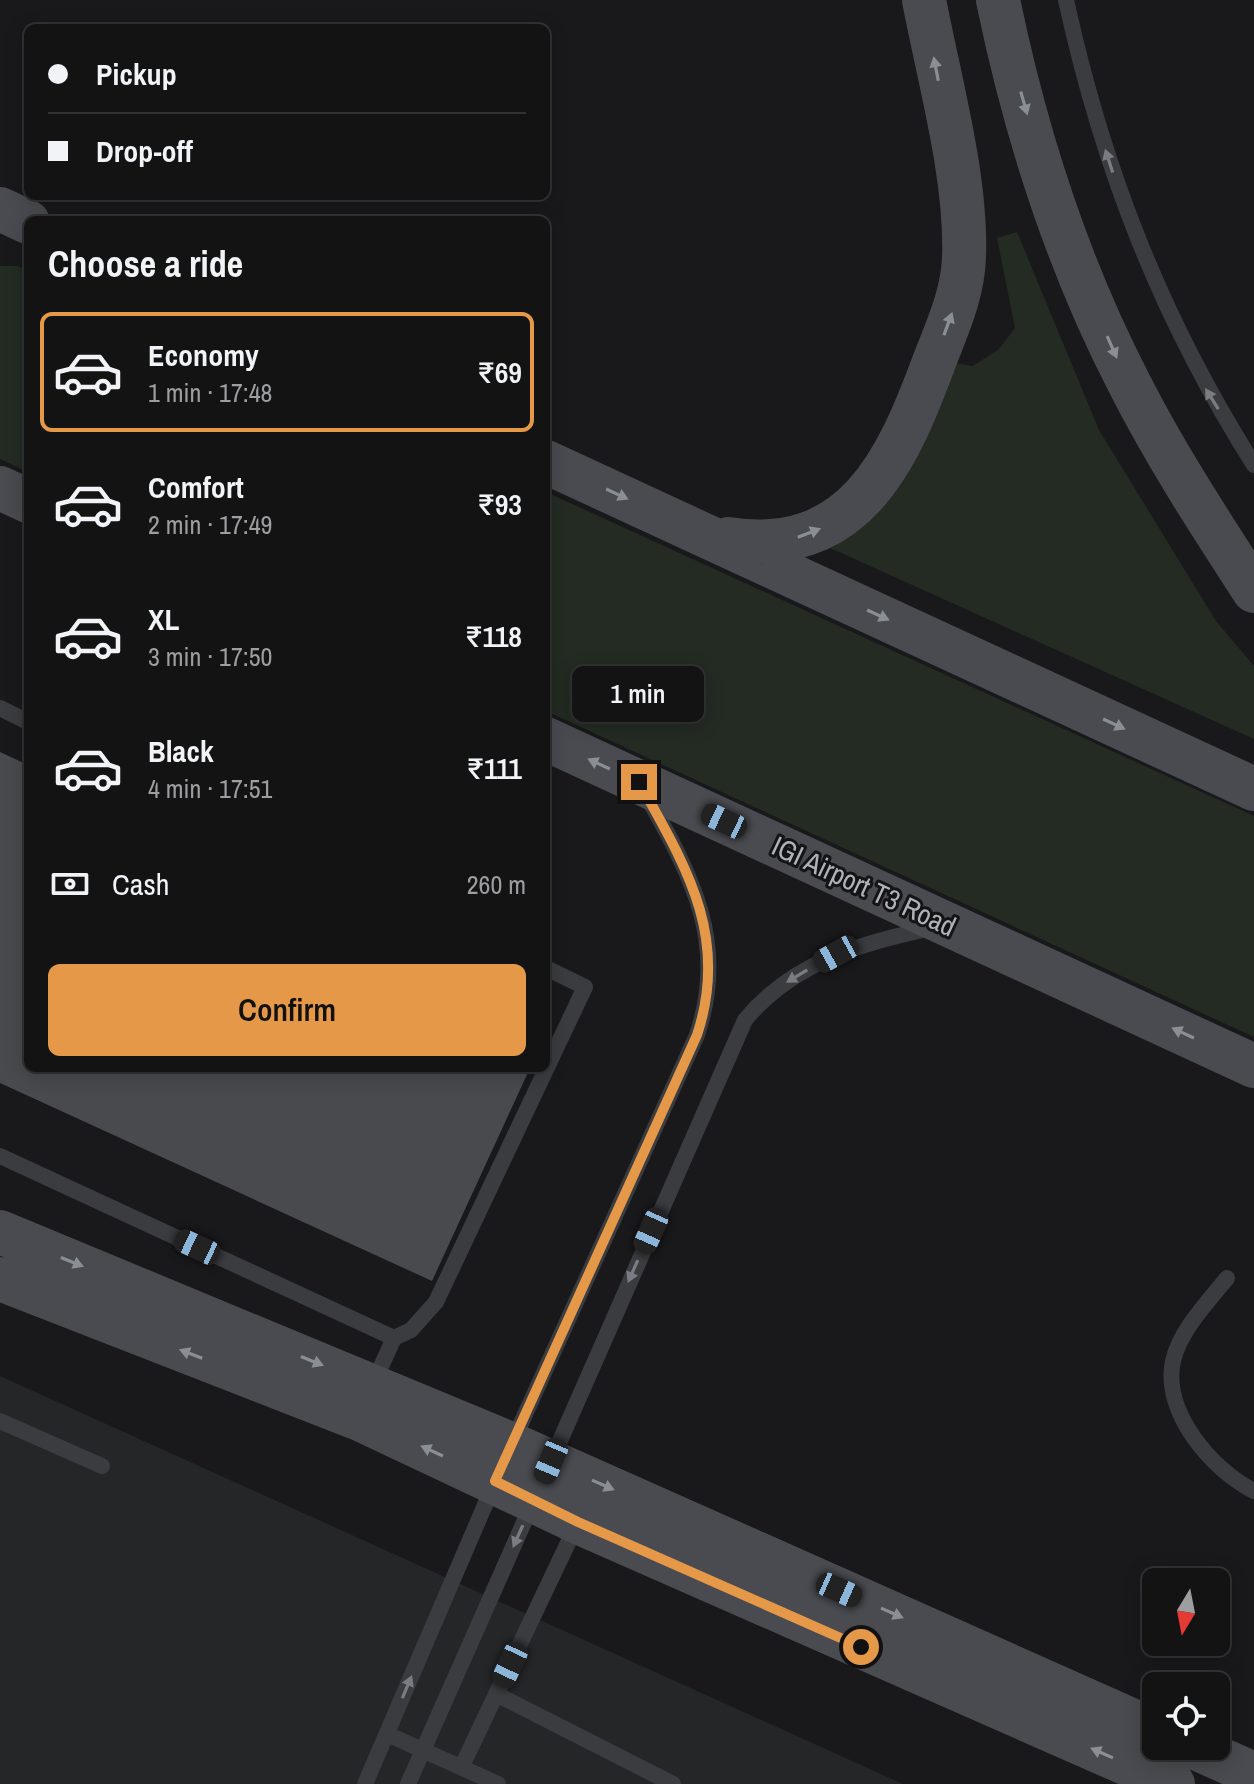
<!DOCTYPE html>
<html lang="en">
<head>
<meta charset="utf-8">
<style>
	body { margin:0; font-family:"Archivo Narrow",sans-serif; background:#202022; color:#f1f3f6; height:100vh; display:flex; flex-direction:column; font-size:30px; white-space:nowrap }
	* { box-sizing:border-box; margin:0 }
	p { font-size:26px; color:#9d9ea0 }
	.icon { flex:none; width:44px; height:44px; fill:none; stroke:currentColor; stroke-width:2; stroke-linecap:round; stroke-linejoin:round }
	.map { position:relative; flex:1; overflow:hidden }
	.drawer { position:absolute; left:24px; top:216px; width:526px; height:856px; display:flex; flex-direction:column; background:#131314; border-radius:12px; box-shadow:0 4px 20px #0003,0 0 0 2px #323234 }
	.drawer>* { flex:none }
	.banner { position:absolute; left:24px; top:24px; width:526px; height:176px; border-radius:12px; box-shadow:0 4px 20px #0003,0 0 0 2px #323234; display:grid; align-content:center; height:176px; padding:0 24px; background:#131314 }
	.needle { width:52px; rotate:190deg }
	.controls { position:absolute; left:1142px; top:1568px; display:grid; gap:16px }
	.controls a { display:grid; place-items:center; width:88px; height:88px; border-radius:12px; background:#131314; box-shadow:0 4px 20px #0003,0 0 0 2px #323234; font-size:40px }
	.end { position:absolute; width:36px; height:36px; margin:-18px; border:10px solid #e59848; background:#111; box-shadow:0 0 0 4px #111 }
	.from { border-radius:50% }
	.bubble { position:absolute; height:56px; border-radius:12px; background:#131314; box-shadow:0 4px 20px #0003,0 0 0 2px #323234; font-size:26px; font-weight:600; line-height:56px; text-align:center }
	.car { position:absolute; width:24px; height:48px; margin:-24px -12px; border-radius:10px; box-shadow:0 0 6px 2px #0007; background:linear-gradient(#222 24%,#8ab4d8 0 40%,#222 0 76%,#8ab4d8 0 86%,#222 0) }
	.banner b { display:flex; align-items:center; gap:28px; height:76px; font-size:30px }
	.banner b+b { border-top:2px solid #323234 }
	.banner i { width:20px; height:20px; background:#f1f3f6 }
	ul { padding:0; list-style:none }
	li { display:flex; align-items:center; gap:24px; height:120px; margin:0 16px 12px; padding:0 8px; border:4px solid transparent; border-radius:12px }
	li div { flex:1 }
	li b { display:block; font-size:30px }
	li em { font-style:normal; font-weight:600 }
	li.active { border-color:#e59848 }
	li>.icon { width:72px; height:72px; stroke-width:1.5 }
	h2 { padding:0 24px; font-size:36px; line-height:96px }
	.pay { display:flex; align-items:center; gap:20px; height:88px; padding:0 24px; font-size:30px }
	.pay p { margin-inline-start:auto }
	.primary-button { display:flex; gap:16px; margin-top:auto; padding:16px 24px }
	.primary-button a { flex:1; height:92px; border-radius:12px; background:#e59848; color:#111; font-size:32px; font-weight:600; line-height:92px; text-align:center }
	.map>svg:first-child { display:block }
	.built { fill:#252628 }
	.green { fill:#232b23 }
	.building { fill:#484a4e }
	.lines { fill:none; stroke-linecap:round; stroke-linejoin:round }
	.lane { stroke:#3a3c40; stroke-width:16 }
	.secondary { stroke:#494b50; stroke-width:44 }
	.oneway { fill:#8a8f95 }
	.oneway2 { fill:#797d83 }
	.route { stroke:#e59848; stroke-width:10 }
	.labels { text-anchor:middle; stroke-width:6; stroke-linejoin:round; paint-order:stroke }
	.street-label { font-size:28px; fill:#adb3ba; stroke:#141416 }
</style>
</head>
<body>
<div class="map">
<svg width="1254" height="1784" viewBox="0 0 1254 1784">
	<rect width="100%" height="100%" fill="#19191b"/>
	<path class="built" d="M0,1376L903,1784H0Z"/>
	<path class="green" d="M1017,232L1099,430L1216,621L1254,666V739L828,547L895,492L919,450L955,363L973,366L999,349L1015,328L997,238Z
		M0,266H18L28,271V472L0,459Z
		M546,492L1254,816V1037L546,711Z"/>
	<path class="building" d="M0,752L28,765V1068H530L432,1281L0,1083Z"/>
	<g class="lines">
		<path class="lane" d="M1066,0C1103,169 1161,318 1254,465
			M0,708L28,722
			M0,1156L394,1338L411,1330L436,1302L585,987L546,968
			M1227,1278C1208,1302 1180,1330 1173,1361C1162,1412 1212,1470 1254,1491
			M373,1384L394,1338
			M0,1421L102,1466
			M513,1441L697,1035C728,943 692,877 648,798
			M552,1459L745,1020C793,962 861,943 932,928
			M496,1694L673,1784
			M387,1734L498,1784
			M462,1766L577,1524
			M365,1784L494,1484
			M408,1784L533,1502"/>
		<path class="secondary" d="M998,0C1025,131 1068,265 1129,383C1166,456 1210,523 1254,591
			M0,209L28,222
			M546,462L1254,789
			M0,488L28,501
			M728,539C854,558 897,462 934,362C947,328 963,294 964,257C967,177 939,79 924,0
			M546,739L1254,1066
			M0,1232L511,1444L1156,1731
			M0,1279L362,1420L578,1522L1173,1784
			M1191,1746L1254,1774"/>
	</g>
	<defs><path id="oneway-solid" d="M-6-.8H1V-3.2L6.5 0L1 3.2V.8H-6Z" transform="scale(2)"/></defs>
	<g class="oneway">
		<use href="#oneway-solid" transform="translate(936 69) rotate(-101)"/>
		<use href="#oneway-solid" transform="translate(1024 103) rotate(74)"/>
		<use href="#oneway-solid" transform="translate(948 324) rotate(-70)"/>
		<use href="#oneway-solid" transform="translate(1112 347) rotate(66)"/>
		<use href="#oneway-solid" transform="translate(617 494) rotate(25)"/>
		<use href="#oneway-solid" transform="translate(809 533) rotate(-21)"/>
		<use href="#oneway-solid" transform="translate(878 615) rotate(25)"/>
		<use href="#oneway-solid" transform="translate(1114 724) rotate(25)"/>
		<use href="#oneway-solid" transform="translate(599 764) rotate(-155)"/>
		<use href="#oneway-solid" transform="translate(1183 1033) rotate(-155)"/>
		<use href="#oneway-solid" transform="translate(72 1262) rotate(22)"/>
		<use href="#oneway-solid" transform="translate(191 1354) rotate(-159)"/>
		<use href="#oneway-solid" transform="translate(312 1361) rotate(22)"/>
		<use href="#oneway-solid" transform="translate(432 1451) rotate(-155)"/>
		<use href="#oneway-solid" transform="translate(603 1485) rotate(24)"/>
		<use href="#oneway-solid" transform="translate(892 1613) rotate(24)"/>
		<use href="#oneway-solid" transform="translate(1102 1753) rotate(-156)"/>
	</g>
	<g class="oneway2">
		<use href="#oneway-solid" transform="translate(1109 161) rotate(-108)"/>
		<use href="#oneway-solid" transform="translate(1212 399) rotate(-122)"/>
		<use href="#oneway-solid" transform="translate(797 976) rotate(149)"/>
		<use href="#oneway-solid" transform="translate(633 1271) rotate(114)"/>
		<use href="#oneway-solid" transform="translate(518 1536) rotate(114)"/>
		<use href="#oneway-solid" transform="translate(407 1687) rotate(-67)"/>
	</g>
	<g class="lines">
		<path class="route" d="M639,782C685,865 730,936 697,1035L495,1481L578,1522L861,1647"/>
	</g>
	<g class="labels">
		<g class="street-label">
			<text transform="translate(864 886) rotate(25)" y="10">IGI Airport T3 Road</text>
		</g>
	</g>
</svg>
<div class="controls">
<a><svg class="needle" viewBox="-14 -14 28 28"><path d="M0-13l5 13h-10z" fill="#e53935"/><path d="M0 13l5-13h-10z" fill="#9d9ea0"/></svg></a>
<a><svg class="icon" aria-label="locate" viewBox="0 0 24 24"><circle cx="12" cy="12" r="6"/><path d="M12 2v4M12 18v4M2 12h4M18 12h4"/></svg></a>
</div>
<i class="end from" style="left:861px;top:1647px"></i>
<i class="end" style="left:639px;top:782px"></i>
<div class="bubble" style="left:572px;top:666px;width:132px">1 min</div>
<i class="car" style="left:724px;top:821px;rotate:295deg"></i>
<i class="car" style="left:836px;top:954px;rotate:241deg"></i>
<i class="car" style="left:651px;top:1231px;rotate:204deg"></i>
<i class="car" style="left:197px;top:1247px;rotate:295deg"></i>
<i class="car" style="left:551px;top:1461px;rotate:203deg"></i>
<i class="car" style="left:839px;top:1590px;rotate:114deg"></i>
<i class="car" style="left:510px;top:1665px;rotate:205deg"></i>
<div class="banner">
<b><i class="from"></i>Pickup</b>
<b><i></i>Drop-off</b>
</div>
<section class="drawer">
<h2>Choose a ride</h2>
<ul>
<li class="active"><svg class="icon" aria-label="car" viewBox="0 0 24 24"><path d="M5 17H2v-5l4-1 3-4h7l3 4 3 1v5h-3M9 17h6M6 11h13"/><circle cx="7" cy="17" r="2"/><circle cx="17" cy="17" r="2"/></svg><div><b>Economy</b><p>1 min · 17:48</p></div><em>₹69</em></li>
<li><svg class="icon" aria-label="car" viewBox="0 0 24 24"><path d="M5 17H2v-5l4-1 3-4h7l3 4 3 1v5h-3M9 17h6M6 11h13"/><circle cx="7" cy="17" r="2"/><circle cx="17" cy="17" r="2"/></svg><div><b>Comfort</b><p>2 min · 17:49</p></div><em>₹93</em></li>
<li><svg class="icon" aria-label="car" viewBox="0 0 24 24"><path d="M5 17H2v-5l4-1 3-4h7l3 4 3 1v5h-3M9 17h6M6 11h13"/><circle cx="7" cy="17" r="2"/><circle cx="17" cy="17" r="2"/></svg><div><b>XL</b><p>3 min · 17:50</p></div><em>₹118</em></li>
<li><svg class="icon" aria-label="car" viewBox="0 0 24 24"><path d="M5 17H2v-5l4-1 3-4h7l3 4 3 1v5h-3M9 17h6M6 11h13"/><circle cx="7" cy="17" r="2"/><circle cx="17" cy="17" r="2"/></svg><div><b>Black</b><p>4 min · 17:51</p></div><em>₹111</em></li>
</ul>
<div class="pay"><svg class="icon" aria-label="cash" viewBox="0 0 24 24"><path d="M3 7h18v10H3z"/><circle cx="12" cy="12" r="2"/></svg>Cash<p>260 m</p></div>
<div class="primary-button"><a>Confirm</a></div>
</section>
</div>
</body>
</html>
